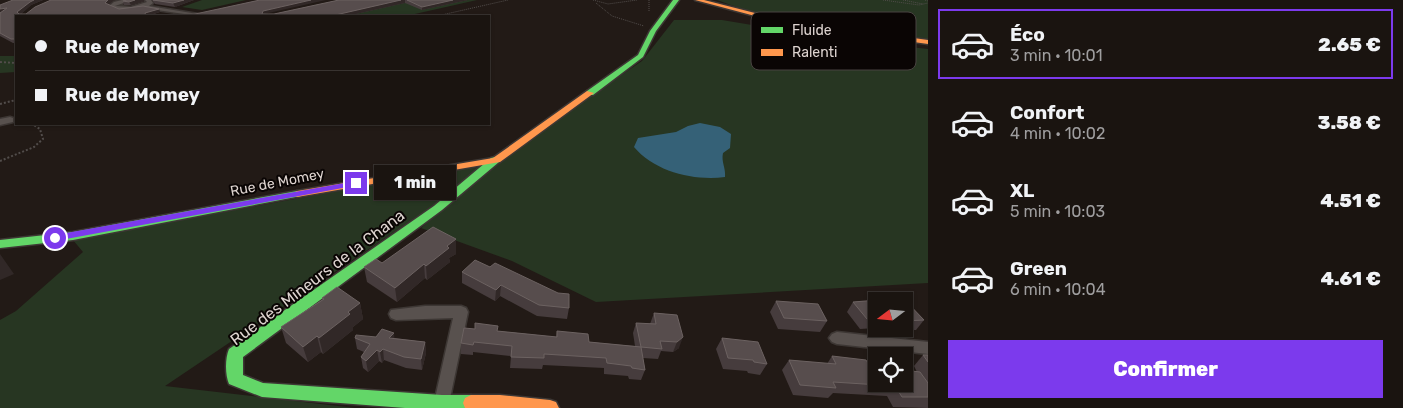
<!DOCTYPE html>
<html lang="fr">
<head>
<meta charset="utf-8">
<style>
	body { margin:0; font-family:Rubik,sans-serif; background:#27211e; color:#f1f3f6; height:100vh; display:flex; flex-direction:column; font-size:19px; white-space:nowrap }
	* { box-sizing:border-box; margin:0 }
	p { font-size:16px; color:#9f9e9f }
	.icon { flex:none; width:28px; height:28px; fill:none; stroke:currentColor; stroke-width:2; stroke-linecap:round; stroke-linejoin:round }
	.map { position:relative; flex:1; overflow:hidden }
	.sheet { display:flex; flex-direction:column; background:#1a1410; width:475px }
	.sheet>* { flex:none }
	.hud { position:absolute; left:15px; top:15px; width:475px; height:110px; border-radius:0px; box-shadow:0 1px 4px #0004,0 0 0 1px #383330; display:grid; align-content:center; height:110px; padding:0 20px; background:#1a1410 }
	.needle { width:32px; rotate:254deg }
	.tools { position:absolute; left:868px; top:292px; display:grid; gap:10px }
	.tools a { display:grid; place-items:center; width:45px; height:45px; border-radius:0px; background:#1a1410; box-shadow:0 1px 4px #0004,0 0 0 1px #383330; font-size:25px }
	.end { position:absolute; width:22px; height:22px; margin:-11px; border:6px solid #7c3aed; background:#fff; box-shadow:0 0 0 2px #fff }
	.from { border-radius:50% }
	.bubble { position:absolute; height:35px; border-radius:0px; background:#1a1410; box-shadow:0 1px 4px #0004,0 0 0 1px #383330; font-size:16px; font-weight:800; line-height:35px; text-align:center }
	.hud b { display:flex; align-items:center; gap:18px; height:48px; font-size:19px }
	.hud b+b { border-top:1px solid #383330 }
	.hud i { width:12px; height:12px; background:#f1f3f6 }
	ul { padding:9px 0 0; list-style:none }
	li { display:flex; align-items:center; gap:15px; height:70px; margin:0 10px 8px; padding:0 10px; border:2px solid transparent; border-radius:0px }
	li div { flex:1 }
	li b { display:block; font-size:19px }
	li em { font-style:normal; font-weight:800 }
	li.current { border-color:#7c3aed }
	li>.icon { width:45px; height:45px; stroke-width:1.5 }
	.action { display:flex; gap:10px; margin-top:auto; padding:10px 20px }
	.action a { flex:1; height:58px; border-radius:0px; background:#7c3aed; color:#fff; font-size:20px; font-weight:800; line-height:58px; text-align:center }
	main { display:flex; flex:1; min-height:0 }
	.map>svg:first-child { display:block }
	.green { fill:#273622 }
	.water { fill:#356177 }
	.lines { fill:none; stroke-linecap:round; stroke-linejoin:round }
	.street-casing { stroke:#3d3734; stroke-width:3 }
	.fast-casing { stroke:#3d3734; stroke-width:3 }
	.slow-casing { stroke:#3d3734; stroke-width:3 }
	.path-far1 { stroke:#524d4b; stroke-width:1; stroke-dasharray:1 1; stroke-linecap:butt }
	.path { stroke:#524d4b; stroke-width:2; stroke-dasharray:2 2; stroke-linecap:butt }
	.street { fill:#58514e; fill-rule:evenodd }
	.fast { fill:#63d668; fill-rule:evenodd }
	.slow { fill:#ff974d; fill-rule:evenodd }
	.wall { fill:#463c3d }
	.shaded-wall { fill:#312827 }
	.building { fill:#574d4d; stroke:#6c6261 }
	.route { fill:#7c3aed }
	.labels { text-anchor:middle; stroke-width:4; stroke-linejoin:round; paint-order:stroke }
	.street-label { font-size:14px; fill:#ddd3cf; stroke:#0a0504 }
	.near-street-label { font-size:16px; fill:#ddd3cf; stroke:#0a0504 }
	.key { fill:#0a0504; stroke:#494341; stroke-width:1 }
	.key-label { font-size:14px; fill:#ddd3cf }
</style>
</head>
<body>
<main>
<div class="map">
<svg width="928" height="408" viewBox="0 0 928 408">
	<rect width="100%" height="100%" fill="#221a16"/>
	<path class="green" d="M202,0H246L202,10L182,7Z
		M410,0H477L406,16H343Z
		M717,0H928V40C856,32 785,26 717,0Z
		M674,20H722L838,39L928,49V283L596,302L512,261L421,228L496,160L642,61Z
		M0,56H16V72L0,73Z
		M482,167L473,179L165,386L355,408H0V320L16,311L83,252L73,240L461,168Z"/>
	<path class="water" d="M700,123L720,127L731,134L730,148L723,153C721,162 726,168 725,177C694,181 655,172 634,147L638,138L676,132L688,126Z"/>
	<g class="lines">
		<defs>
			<path id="street" d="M122,0H132L115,6L131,7L147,2L145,0H151L153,3L149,6L204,15L198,16L143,8L121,11L108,7L114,2Z
				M10,117L13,118V122L0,125V119Z
				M425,306H461L466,308L468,312L448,408H436L434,403L453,318L396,320L391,318L389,314L391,310Z
				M837,332L928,342V354L837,344L832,342L829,338L832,334Z"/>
			<path id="fast" d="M673,0H679L656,31L643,57L593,95H587V91L638,55L650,31Z
				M495,157L499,158L500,160L499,162L442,210L243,357V375L263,383L442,395H471L477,398L479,403L477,408H405L262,397L229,384C225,375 225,358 229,349L434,206L491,158Z
				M297,191L302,194L301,196L73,240L0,248V240L73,232Z"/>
			<path id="slow" d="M695,0H704L755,13L812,24L928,40V44L812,28L755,16Z
				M587,91L594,93L500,162L297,197L292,194L297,191L493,158Z
				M471,395H500L550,400L556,402L559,408H465L463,403L465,398Z"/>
		</defs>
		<use href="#street" class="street-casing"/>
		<use href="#fast" class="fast-casing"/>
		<use href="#slow" class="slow-casing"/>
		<path class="path-far1" d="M593,0L608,4L637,0
			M649,0V11
			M883,0L919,5L928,3
			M903,0L923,4
			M925,0L928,1
			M596,3L612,16L644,26
			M437,16L508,0"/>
		<path class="path" d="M0,62L16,63
			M0,104L16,100
			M0,161L34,147L43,139L40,129L32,124"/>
		<use href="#street" class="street"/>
		<use href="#fast" class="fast"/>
		<use href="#slow" class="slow"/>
	</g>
	<path class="wall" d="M13,0H43L31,5L21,14H26L51,0H115L113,1L108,5L119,9L160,12L148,16H16V43H13L0,36V13Z
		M127,0H144V1L131,5H124L123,1Z
		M152,0H194L175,7L155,4Z
		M339,0H468L422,10L405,3L347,16H186L274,14Z
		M456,239V254L449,258L450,262L427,280L425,278L397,302L367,282L364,267L382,263Z
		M462,272L569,308L567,319L537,316L500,296L495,301L462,283Z
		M322,298L360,303L363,319L353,327V330L323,354L321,352L308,362L286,343L281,327L322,300Z
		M903,298L924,320L916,330H895L894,329H904V301H876V328L860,329L847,312L853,302Z
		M776,301L827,321L820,332L778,329L770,312Z
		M654,313L677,315L679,348L673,352L661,351L658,359L643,358L645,370L641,380L629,379L628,376L604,374V368L543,365L542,369L510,368L511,356L473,352V355L461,354V343L497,331L556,337L557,331L589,342L635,346L633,333L636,323L650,324Z
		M394,333V338L425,342L426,353L422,370L406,368L384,360L382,363L379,361L368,372L363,368L361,357L364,352L357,349L355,338L376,337Z
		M722,338L767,364L760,375L748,373L747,371L723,369L716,349Z
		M923,355H928V408L893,407L887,396L833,393L828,398L793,395L782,370L789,360L827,364L832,356L870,367L917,372L914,366Z"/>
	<path class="shaded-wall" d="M34,0H43L31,5L19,16L17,12L30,2Z
		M108,0H115L113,1L106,7L105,3Z
		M135,0H144V1L131,5L129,2Z
		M184,0H194L175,7L173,3Z
		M311,0H326L264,14H262L263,11Z
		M401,0H405V3L347,16H331Z
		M453,0H468L422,10V7Z
		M7,8L9,12H0V9Z
		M159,9L160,12L146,16L145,13Z
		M456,239V254L449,258L450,262L427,280L426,266L447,246Z
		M0,254L14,274L0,280Z
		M424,264L425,278L397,302L395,288Z
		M501,285L500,296L495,301L496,290Z
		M360,303L363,319L353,327V330L323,354L319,338L348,312Z
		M394,333L395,344L389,338Z
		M317,336L321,352L308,362L303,347Z
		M683,337L679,348L673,352L677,342Z
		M425,342L426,353L422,370L421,359Z
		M383,349L384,360L382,363L380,352Z
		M377,350L379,361L368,372L366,361Z"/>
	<path class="building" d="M13,0H34L30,2L17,12L19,14H26L35,7L51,0H108L105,3L119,9L143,6L159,9L145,13L146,16H16V39H11L0,33V13L7,8L0,9V5Z
		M127,0H135L129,2L123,1Z
		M153,0H184L173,3Z
		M260,0H311L263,11L262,14H274L339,0H401L331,16H186Z
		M407,0H453L422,7Z
		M433,227L456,239L447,246L449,248L426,266L424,264L395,288L364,267L376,259L382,263Z
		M475,260L490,267L495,263L558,293L569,294V308L539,305L501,285L496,290L462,272Z
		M337,287L360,303L348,312L350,314L319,338L317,336L303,347L281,327L324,299L322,298Z
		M903,298L924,320L904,321V301H876V319H867L853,302Z
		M776,301L818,304L827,321L784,318Z
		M654,313L677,315L683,337L677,342L660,341L662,349L641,347L645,370L632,368L631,366L607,363L606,358L544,354V358L511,357L512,346L474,342L473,345L461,343L464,328L475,329V323L498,326L497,331L557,337V331L588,334L589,342L641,347L636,323L656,324Z
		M382,329L394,333L389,338L425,342L421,359L404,357L383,349L380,352L377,350L366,361L361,357L370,344L355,338L356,335L376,337Z
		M722,338L758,342L767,364L754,362L753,360L728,358Z
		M923,355H928V362Z
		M832,356L866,360L870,367L876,368V384H904V370L920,372L928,383V397H902L895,386L833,382L836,388L800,385L789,360L836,364Z"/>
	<path class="route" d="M356,181H359V185L55,241L51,238L55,235Z"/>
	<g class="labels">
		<g class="street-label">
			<text transform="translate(277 182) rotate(-11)" y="5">Rue de Momey</text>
		</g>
		<g class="near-street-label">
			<text transform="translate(317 277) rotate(-37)" y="6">Rue des Mineurs de la Chana</text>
		</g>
	</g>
	<rect x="751" y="12" width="165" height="58" rx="8" class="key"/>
	<rect x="761" y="27" width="22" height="6" fill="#63d668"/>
	<rect x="761" y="49" width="22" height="7" fill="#ff974d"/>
	<g class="key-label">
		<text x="792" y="35">Fluide</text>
		<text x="792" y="57">Ralenti</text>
	</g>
</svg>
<div class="tools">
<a><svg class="needle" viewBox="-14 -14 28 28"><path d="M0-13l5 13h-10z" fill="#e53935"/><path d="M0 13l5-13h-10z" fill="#9f9e9f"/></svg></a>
<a><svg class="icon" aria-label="locate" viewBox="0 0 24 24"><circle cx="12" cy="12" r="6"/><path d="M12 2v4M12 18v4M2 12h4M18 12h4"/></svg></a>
</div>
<i class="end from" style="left:55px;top:238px"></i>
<i class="end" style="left:356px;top:183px"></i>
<div class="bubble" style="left:374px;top:165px;width:82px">1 min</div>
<div class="hud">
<b><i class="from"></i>Rue de Momey</b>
<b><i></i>Rue de Momey</b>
</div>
</div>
<section class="sheet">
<ul>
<li class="current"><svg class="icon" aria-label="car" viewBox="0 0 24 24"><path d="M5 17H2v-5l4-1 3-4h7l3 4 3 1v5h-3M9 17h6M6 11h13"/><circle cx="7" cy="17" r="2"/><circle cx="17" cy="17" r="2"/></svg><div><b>Éco</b><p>3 min · 10:01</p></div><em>2.65 €</em></li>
<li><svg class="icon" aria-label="car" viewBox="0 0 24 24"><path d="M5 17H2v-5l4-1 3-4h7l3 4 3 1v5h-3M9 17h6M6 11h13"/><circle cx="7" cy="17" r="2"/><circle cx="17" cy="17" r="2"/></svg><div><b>Confort</b><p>4 min · 10:02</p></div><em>3.58 €</em></li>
<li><svg class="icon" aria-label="car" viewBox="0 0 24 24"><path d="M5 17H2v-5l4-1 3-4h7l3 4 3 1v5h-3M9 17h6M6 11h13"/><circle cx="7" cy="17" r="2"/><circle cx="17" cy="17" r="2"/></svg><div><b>XL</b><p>5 min · 10:03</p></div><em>4.51 €</em></li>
<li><svg class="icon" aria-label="car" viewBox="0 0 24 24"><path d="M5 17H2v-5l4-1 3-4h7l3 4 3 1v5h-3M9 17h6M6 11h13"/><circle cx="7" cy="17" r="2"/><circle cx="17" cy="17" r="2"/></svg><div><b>Green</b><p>6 min · 10:04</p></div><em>4.61 €</em></li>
</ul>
<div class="action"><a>Confirmer</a></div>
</section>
</main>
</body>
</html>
